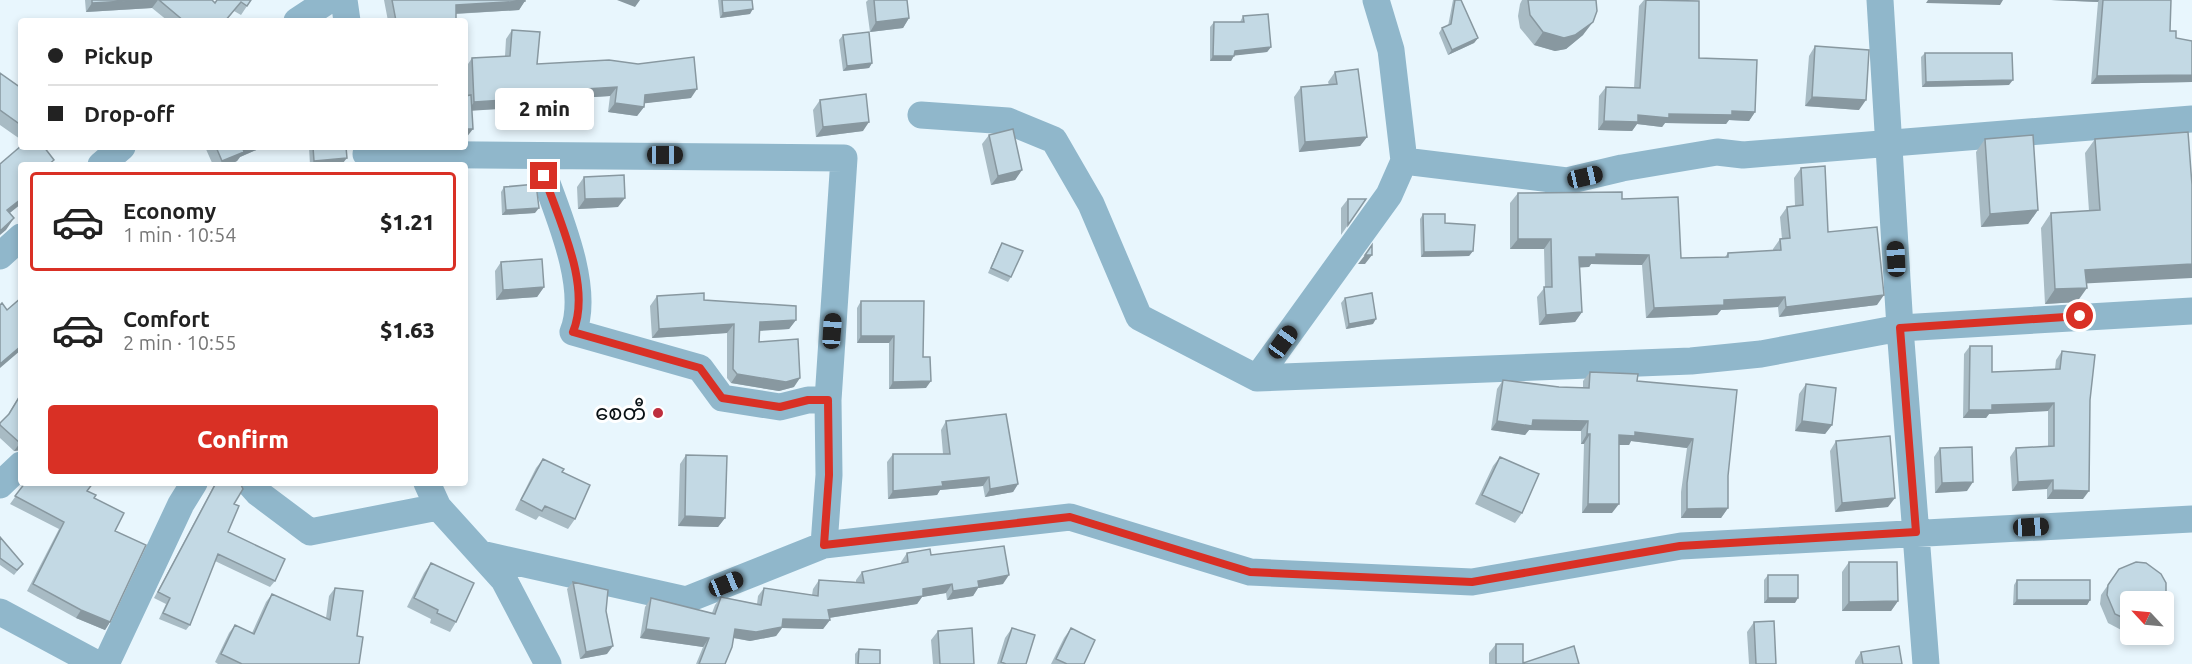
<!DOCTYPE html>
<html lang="en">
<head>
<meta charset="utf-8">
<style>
	body { margin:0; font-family:Ubuntu,"Noto Sans Myanmar",sans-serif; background:#f6f6f6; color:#222; height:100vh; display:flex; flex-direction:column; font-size:22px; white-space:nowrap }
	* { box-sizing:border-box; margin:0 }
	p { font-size:20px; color:#767676 }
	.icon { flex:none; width:33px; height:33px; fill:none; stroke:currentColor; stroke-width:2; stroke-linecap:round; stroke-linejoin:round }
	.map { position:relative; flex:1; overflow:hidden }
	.side { position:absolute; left:18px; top:162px; width:450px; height:324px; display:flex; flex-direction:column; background:#fff; border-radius:6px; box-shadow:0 3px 9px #0003 }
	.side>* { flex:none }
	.banner { position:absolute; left:18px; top:18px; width:450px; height:132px; border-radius:6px; box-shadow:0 3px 9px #0003; display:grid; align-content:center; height:132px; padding:0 30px; background:#fff }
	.needle { width:39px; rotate:296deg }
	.tools { position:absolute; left:2120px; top:591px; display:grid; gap:12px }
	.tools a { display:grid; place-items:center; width:54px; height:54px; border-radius:6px; background:#fff; box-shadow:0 3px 9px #0003; font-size:30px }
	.end { position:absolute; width:27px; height:27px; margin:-14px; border:8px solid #d93025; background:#fff; box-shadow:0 0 0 3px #fff }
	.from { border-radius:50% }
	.bubble { position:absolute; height:42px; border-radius:6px; background:#fff; box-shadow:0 3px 9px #0003; font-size:20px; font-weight:800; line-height:42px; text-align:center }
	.car { position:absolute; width:18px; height:36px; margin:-18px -9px; border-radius:8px; box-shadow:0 0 4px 2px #0007; background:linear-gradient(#222 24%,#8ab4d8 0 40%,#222 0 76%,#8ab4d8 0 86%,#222 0) }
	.banner b { display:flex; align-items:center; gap:21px; height:57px; font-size:22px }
	.banner b+b { border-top:2px solid #e0e0e0 }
	.banner i { width:15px; height:15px; background:#222 }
	ul { padding:10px 0 0; list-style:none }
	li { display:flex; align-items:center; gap:18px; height:99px; margin:0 12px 9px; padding:0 18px; border:3px solid transparent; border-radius:6px }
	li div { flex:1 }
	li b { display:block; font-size:22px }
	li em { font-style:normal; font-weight:800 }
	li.current { border-color:#d93025 }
	li>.icon { width:54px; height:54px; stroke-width:1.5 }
	.cta { display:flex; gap:12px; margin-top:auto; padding:12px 30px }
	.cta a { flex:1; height:69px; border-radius:6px; background:#d93025; color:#fff; font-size:24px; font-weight:800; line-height:69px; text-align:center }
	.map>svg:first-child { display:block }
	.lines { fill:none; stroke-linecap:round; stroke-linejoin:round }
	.minor { stroke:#90b7cb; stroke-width:27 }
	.wall { fill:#a8bbc4 }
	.shaded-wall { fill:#8898a0 }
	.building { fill:#c3d9e4; stroke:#8898a0; stroke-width:1.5 }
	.route { stroke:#d93025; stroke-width:8 }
	.poi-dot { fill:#be2e3d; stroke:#fff; stroke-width:2 }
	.labels { text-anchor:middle; stroke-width:6; stroke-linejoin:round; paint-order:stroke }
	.poi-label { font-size:21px; fill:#081014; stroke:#fff; text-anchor:end }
</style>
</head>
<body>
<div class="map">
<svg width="2192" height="664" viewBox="0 0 2192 664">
	<rect width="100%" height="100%" fill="#e8f6fd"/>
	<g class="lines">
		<path class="minor" d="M344,0L347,21
			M1880,0L1900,328L1926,664
			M297,21L329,0
			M921,115L1008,121L1054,140L1091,204L1139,317L1257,378L1691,361L1761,354L1900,328L2192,311
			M366,154L844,158L828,400L829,475L824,545
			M537,156C553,203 592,285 573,332L700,368L722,398L780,407L808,400H828
			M1404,161L1567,181L1622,168L1717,152L1743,155L2192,119
			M101,165L122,147
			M0,256L21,237
			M1257,378L1389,195L1404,161L1391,50L1376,0
			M249,483L258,493L310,532L438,507
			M427,483L438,507L504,580L548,664
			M0,485L21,465
			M481,554L686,600L824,545L1070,517L1250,572L1472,582L1681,546L2192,519
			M0,612L97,664
			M106,664L181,504L194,483"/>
	</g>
	<path class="wall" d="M85,0H212L215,3L251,0L241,15L234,11L226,21H168L152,8L86,12Z
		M384,0H525L519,10L456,14V21H388Z
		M718,0H752L750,14L720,18Z
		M868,0H907L909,18L903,28L870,32L866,2Z
		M1453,0H1461L1478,38L1474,43L1448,55L1439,33L1442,28L1448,26Z
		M1522,0H1596L1583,35L1566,49L1555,51L1534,45L1520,28L1518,16L1520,4Z
		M1644,0H1689L1699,58L1755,112L1749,121L1729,120L1726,124L1665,123L1662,127L1637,124L1632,131L1598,130L1599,96L1606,87L1634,88L1639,6Z
		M2051,0H2171L2170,31L2176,38L2192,41V82L2091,84L2098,2Z
		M1243,16L1271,47L1267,52L1234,55L1231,61H1210V27L1214,22H1240Z
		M512,30L537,64L691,98L644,103V107L637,116L608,112L610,96L532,101L529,106L501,104L498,109L472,110L466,138H465V96H467L466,67L472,58L505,56L506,39Z
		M843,35L872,63L869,68L843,71L839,40Z
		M1815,46L1859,110L1805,106L1809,56Z
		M1925,53L2009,85L1922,87L1921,57Z
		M1335,72L1367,137L1360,146L1299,152L1294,97L1301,87L1329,85L1328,82Z
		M0,73L21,88V137L20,139L0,125Z
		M820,100L863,131L816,137L813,110Z
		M2188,132L2086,283L2077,302L2045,304L2041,228L2051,213L2089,211L2085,153L2095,139Z
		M989,135L1022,170L1015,180L991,185L982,144Z
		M1985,139L2038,210L2028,224L1981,227L1976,152Z
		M205,147H263L240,157L237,161L229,165H213Z
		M309,147H346L343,163L310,165Z
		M1801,168L1828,232L1877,305L1779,317L1778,307L1721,310L1717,315L1646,318L1642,265L1591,264L1589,267H1579L1582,312L1575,322L1539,325L1537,297L1545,287L1544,249H1510V203L1518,193L1622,199L1681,258L1725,257L1728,253L1773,251V249L1780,239H1782L1780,217L1787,207L1795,206L1794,178Z
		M584,177L618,207L578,209L577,187Z
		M504,187L535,213L502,215L501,192Z
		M1348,199H1366L1341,235V208Z
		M1423,214L1445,223L1473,251L1469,256L1421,257L1420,219Z
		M1002,243L1011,277L1008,282L988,273L999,248Z
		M501,262L544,287L537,297L496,300L495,271Z
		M657,296L704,300L796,320L789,329L759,331V342L794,387L779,391L731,383L727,378V333L652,338L650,306Z
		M1345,298L1373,324L1346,329L1341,303Z
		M861,301L923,357L926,388L889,389V343H857V308Z
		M1970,346L1992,372L2055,369L2056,360L2062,351L2090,400L2083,499H2047V489L2012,491L2010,457L2016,448L2048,447V411L1989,414L1986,418H1963L1964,354Z
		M1590,372L1637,381L1728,476V508L1721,518H1681V492L1687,448L1631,441L1629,445H1619L1612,513H1582L1584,444H1581V431L1529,430L1525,435L1491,430L1497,389L1503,380L1559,387L1583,388V381Z
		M1806,384L1832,425L1825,434L1795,431L1799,394Z
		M21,393V450L14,451L0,438V423L7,416Z
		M946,421L1018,484L1013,492L985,497L983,486L940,490L937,495L888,499L887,462L893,454H943L941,430Z
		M1836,441L1888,507L1835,512L1830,451Z
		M1940,448L1967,491L1935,493L1934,457Z
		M686,455L725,518L718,527L678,526L680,464Z
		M1500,457L1522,513L1515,523L1475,504L1493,466Z
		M543,459L562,472L575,519L568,529L539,516L536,520L515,510L536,468Z
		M25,483L88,491L94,498L115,531L110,622L105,630L76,618L27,591L59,529L10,504Z
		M215,483H240L234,504L228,532L275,581L270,587L215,561L190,625L186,630L159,619L166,604L154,598Z
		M0,537L23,564L14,575L0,565Z
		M907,553L931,555L1003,584L978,588L973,596L947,600L946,593L922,597L917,604L829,618L830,620L823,629L782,628L776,636L750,641L733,638L725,664H696L703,647L640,638L645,607L651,598L712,613L715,605L721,597L757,604L758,596L764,588L812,595L813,589L819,580L856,582V580L862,572L901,564V562Z
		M1849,562L1898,601L1891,611H1842V572Z
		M431,563L456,622L450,632L430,623L431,619L407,607L424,573Z
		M2119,569L2130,602V632L2127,633L2108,623L2100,604L2101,595Z
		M1768,575L1795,603H1764V580Z
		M2017,580L2090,600L2087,605H2013L2014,585Z
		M573,582L607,654L580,659L567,589Z
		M335,588L357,636L359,664H218L215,662L229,633L235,625L252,633L266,602L272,594L326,618L329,596Z
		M1754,622L1776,664H1749L1747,632Z
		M1012,628L1026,664H997L1005,638Z
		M1071,628L1084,664H1051L1064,638Z
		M938,631L974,664H933L931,640Z
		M1496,644L1523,663L1579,664H1489V653Z
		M859,649L880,664H855V654Z
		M1861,652L1902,664H1855V661Z"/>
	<path class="shaded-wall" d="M143,0H158L152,8L86,12L92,3Z
		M617,0H640L635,7Z
		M1928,0H2003L2000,5L1926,3Z
		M2051,0H2099L2098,2Z
		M525,1L519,10L450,14L456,5Z
		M753,9L750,14L720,18L723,13Z
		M909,18L903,28L870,32L876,22Z
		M1593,22L1583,35L1566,49L1555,51L1534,45L1543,32Z
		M1478,38L1474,43L1448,55L1452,50Z
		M1271,47L1267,52L1231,56L1235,51Z
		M1213,56H1234L1231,61H1210Z
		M872,63L869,68L843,71L847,66Z
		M2192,75V82L2091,84L2097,76Z
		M2013,80L2009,85L1922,87L1926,82Z
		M617,87L610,96L532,101L529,106L501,104L498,109L468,111L474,102L504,95Z
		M697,89L691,98L639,104L645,95Z
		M1812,97L1866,100L1859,110L1805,106Z
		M615,103L644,107L637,116L608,112Z
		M1732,111L1755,112L1749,121L1729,120L1726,124L1665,123L1662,127L1637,124L1632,131L1598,130L1604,121L1638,115Z
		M869,122L863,131L816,137L823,127Z
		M465,129H473L466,138H465Z
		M1367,137L1360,146L1299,152L1305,142Z
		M248,147H263L240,157L237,161L229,165H220L222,161Z
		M347,158L343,163L311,165L314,161Z
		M1022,170L1015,180L991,185L998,176Z
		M625,198L618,207L578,209L585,199Z
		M21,199V204L0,221L7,210Z
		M539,208L535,213L502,215L506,210Z
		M2038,210L2028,224L1981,227L1990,214Z
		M14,218L6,230L0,235V231Z
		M1518,239H1551L1544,249H1510Z
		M1473,251L1469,256L1421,257L1424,252Z
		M1596,254L1649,255L1642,265L1591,264L1589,267L1572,268L1579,257Z
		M1365,255H1372L1365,264H1358Z
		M2192,264V278L2075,284L2085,270Z
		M544,287L537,297L496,300L503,290Z
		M2087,288L2077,302L2045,304L2055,289Z
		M1884,295L1877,305L1779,317L1786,307Z
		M1785,297L1778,307L1721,310L1717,315L1646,318L1654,308L1724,300Z
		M1582,312L1575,322L1539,325L1546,315Z
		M1376,319L1373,324L1346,329L1349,324Z
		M796,320L789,329L753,331L760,322Z
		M734,324L727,333L652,338L659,329Z
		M861,336H894L889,343H857Z
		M21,346V350L0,368V364Z
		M737,374L800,378L794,387L779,391L731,383Z
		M931,381L926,388L889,389L893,382Z
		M2054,403L2048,411L1989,414L1986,418H1963L1969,410L1992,405Z
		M1533,420L1588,421L1581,431L1529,430L1525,435L1491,430L1497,421Z
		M1802,421L1832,425L1825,434L1795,431Z
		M1635,432L1693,439L1687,448L1631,441L1629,445H1613L1619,435Z
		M1587,434H1590L1584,444H1581Z
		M20,443H21V450L14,451Z
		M989,477L983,486L940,490L937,495L888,499L893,491L942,482Z
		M2053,480L2047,489L2012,491L2018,482Z
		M1973,482L1967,491L1935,493L1942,483Z
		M1018,484L1013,492L985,497L990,489Z
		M2053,490L2089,491L2083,499H2047Z
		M1895,498L1888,507L1835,512L1842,503Z
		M1588,504H1619L1612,513H1582Z
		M1728,508L1721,518H1681L1687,509Z
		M685,516L725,518L718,527L678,526Z
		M1009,575L1003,584L978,588L973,596L947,600L953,591L978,581Z
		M952,584L946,593L922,597L917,604L822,619L828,610L923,589Z
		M1768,598H1798L1795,603H1764Z
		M2017,600H2090L2087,605H2013Z
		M1898,601L1891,611H1842L1849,602Z
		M81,610L110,622L105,630L76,618Z
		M783,619L830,620L823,629L782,628L776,636L750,641L729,637L735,629Z
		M646,629L709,638L703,647L640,638Z
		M613,646L607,654L580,659L586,652Z"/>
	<path class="building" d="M92,0H143L92,3Z
		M159,0H212L215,3L217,0H251L247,6L241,2L225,21H184Z
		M392,0H525V1L456,5V21H396Z
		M722,0H752L753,9L723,13Z
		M874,0H907L909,18L876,22Z
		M1455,0H1461L1478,38L1452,50L1442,28L1451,24Z
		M1528,0H1596L1597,11L1593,22L1575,35L1564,38L1543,32L1530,15Z
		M1646,0L1699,1V58L1757,60L1755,112L1732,111V115L1669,114V118L1638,115V122L1604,121L1606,87L1640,88Z
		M2103,0H2171L2170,31H2176V38L2192,41V75L2097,76Z
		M1268,14L1271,47L1235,51L1234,56H1213L1214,22H1244L1243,16Z
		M512,30L540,32L537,64L609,60L638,64L694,57L697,89L645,95L644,107L615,103L617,87L536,92L535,97L504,95V100L474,102L472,58L510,56Z
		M869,32L872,63L847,66L843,35Z
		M1815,46L1869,50L1866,100L1812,97Z
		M1925,53H2012L2013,80L1926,82Z
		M1358,69L1367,137L1305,142L1301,87L1337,84L1335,72Z
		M0,73L21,88V125L0,110Z
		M866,94L869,122L823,127L820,100Z
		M471,95L473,129H465V96Z
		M1013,129L1022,170L998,176L989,135Z
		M2188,132L2192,185V264L2085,270L2087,288L2055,289L2051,213L2100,210L2095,139Z
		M2033,135L2038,210L1990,214L1985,139Z
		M21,146L44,147L54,160L48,165H21V199L7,210L14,218L0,231V164Z
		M216,147H248L243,149L244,152L222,161Z
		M313,147H346L347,158L314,161Z
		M1825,166L1828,232L1877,227L1884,295L1786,307L1785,297L1724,300V305L1654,308L1649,255L1596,254V257H1579L1582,312L1546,315L1544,287H1552L1551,239H1518V193L1622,192V199L1678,197L1681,258L1728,257V253L1781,250L1780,239L1790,238L1787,207L1803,205L1801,168Z
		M624,175L625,198L585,199L584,177Z
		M536,184L539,208L506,210L504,187Z
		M1348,199H1366L1348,225Z
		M1423,214H1445V223L1475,225L1473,251L1424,252Z
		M1002,243L1023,251L1011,277L991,268Z
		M1372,245V255H1365Z
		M542,259L544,287L503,290L501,262Z
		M704,293V300L796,306V320L760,322L759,342L798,339L800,378L786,382L737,374L733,369L734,324L659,329L657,296Z
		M1372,293L1376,319L1349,324L1345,298Z
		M21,298V346L0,364V305L2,303L7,310Z
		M861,301H924L923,357H930L931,381L893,382L894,336H861Z
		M1970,346H1992V372L2060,369L2062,351L2095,355L2090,400L2089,491L2053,490V480L2018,482L2016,448L2054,446V403L1992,405V410H1969Z
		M1590,372L1638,374L1637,381L1737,390L1728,476V508L1687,509V483L1693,439L1635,432V436L1619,435V504H1588L1590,434H1587L1588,421L1533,420L1532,426L1497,421L1503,380L1559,387L1589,388Z
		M1806,384L1836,388L1832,425L1802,421Z
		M21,394V443H20L0,425V423L9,414Z
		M1006,414L1018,484L990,489L989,477L942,482L943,486L893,491V454H950L946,421Z
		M1890,436L1895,498L1842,503L1836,441Z
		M1972,447L1973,482L1942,483L1940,448Z
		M686,455L727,456L725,518L685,516Z
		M1500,457L1539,474L1522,513L1482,495Z
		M543,459L564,469L562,472L590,485L575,519L545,506L542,511L521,500Z
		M25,483H93L87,491L96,495L94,498L124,513L115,531L146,545L110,622L81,610L33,584L64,522L15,496Z
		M216,483H240L243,489L234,504L239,506L228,532L285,559L275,581L218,554L190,625L163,613L170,598L158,592Z
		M0,537L23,564L17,570L0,558Z
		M1004,546L1009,575L978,581L979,587L953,591L952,584L923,589V596L828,610L830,620L783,619L782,627L756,632L735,629L732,647L725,664H699L709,638L646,629L651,598L715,614L721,597L761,605L764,588L818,596L819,580L864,583L862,572L908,562L907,553L930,549L931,555Z
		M1849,562H1897L1898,601L1849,602Z
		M2136,562L2146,563L2161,574L2166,583V602L2163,606V602H2130V621L2115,614L2107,595L2108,585L2119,569Z
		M431,563L474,583L456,622L437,613L438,610L414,598Z
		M1768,575H1798V598H1768Z
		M2017,580H2090V600H2017Z
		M573,582L608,590L606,611L613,646L586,652Z
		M335,588L363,591L357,636L363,637L359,664H242L221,654L235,625L254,634L272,594L330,620Z
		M1774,621L1776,664H1756L1754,622Z
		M972,628L974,664H940L938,631Z
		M1012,628L1035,635L1026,664H1006L1001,662Z
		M1071,628L1095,640L1084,664H1067L1056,659Z
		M1496,644H1523V663L1574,646L1579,664H1496Z
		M1899,646L1902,664H1863L1861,652Z
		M859,649L880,650V664H858Z"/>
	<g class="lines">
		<path class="route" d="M544,176C559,221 592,286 573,332L700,368L722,398L780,407L808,400H828L829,475L824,545L1070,517L1250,572L1472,582L1680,546L1916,532L1900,328L2080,316"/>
	</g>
	<circle class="poi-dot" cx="658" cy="413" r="6"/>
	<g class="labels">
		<g class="poi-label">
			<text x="646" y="420">စေတီ</text>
		</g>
	</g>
</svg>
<div class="tools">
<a><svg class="needle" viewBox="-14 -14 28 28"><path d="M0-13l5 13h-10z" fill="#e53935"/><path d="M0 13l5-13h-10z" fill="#767676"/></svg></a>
</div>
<i class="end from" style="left:2080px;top:316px"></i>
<i class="end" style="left:544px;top:176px"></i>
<div class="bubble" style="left:495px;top:88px;width:99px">2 min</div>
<i class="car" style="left:665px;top:155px;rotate:90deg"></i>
<i class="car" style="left:1585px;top:177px;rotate:77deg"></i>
<i class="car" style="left:1896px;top:259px;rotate:357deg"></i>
<i class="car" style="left:832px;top:331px;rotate:4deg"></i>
<i class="car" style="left:1283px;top:342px;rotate:36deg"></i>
<i class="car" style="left:2031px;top:527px;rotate:87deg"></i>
<i class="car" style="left:726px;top:584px;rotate:68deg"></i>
<div class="banner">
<b><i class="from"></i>Pickup</b>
<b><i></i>Drop-off</b>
</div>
<section class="side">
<ul>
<li class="current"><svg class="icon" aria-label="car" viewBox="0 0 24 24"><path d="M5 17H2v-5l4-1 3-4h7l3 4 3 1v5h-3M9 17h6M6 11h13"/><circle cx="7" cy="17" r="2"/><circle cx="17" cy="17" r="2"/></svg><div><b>Economy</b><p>1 min · 10:54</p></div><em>$1.21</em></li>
<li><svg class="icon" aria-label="car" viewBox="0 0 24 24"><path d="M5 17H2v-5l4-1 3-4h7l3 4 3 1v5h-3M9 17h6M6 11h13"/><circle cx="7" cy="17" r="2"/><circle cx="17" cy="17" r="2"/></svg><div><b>Comfort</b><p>2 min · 10:55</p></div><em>$1.63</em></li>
</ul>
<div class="cta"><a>Confirm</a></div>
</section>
</div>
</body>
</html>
